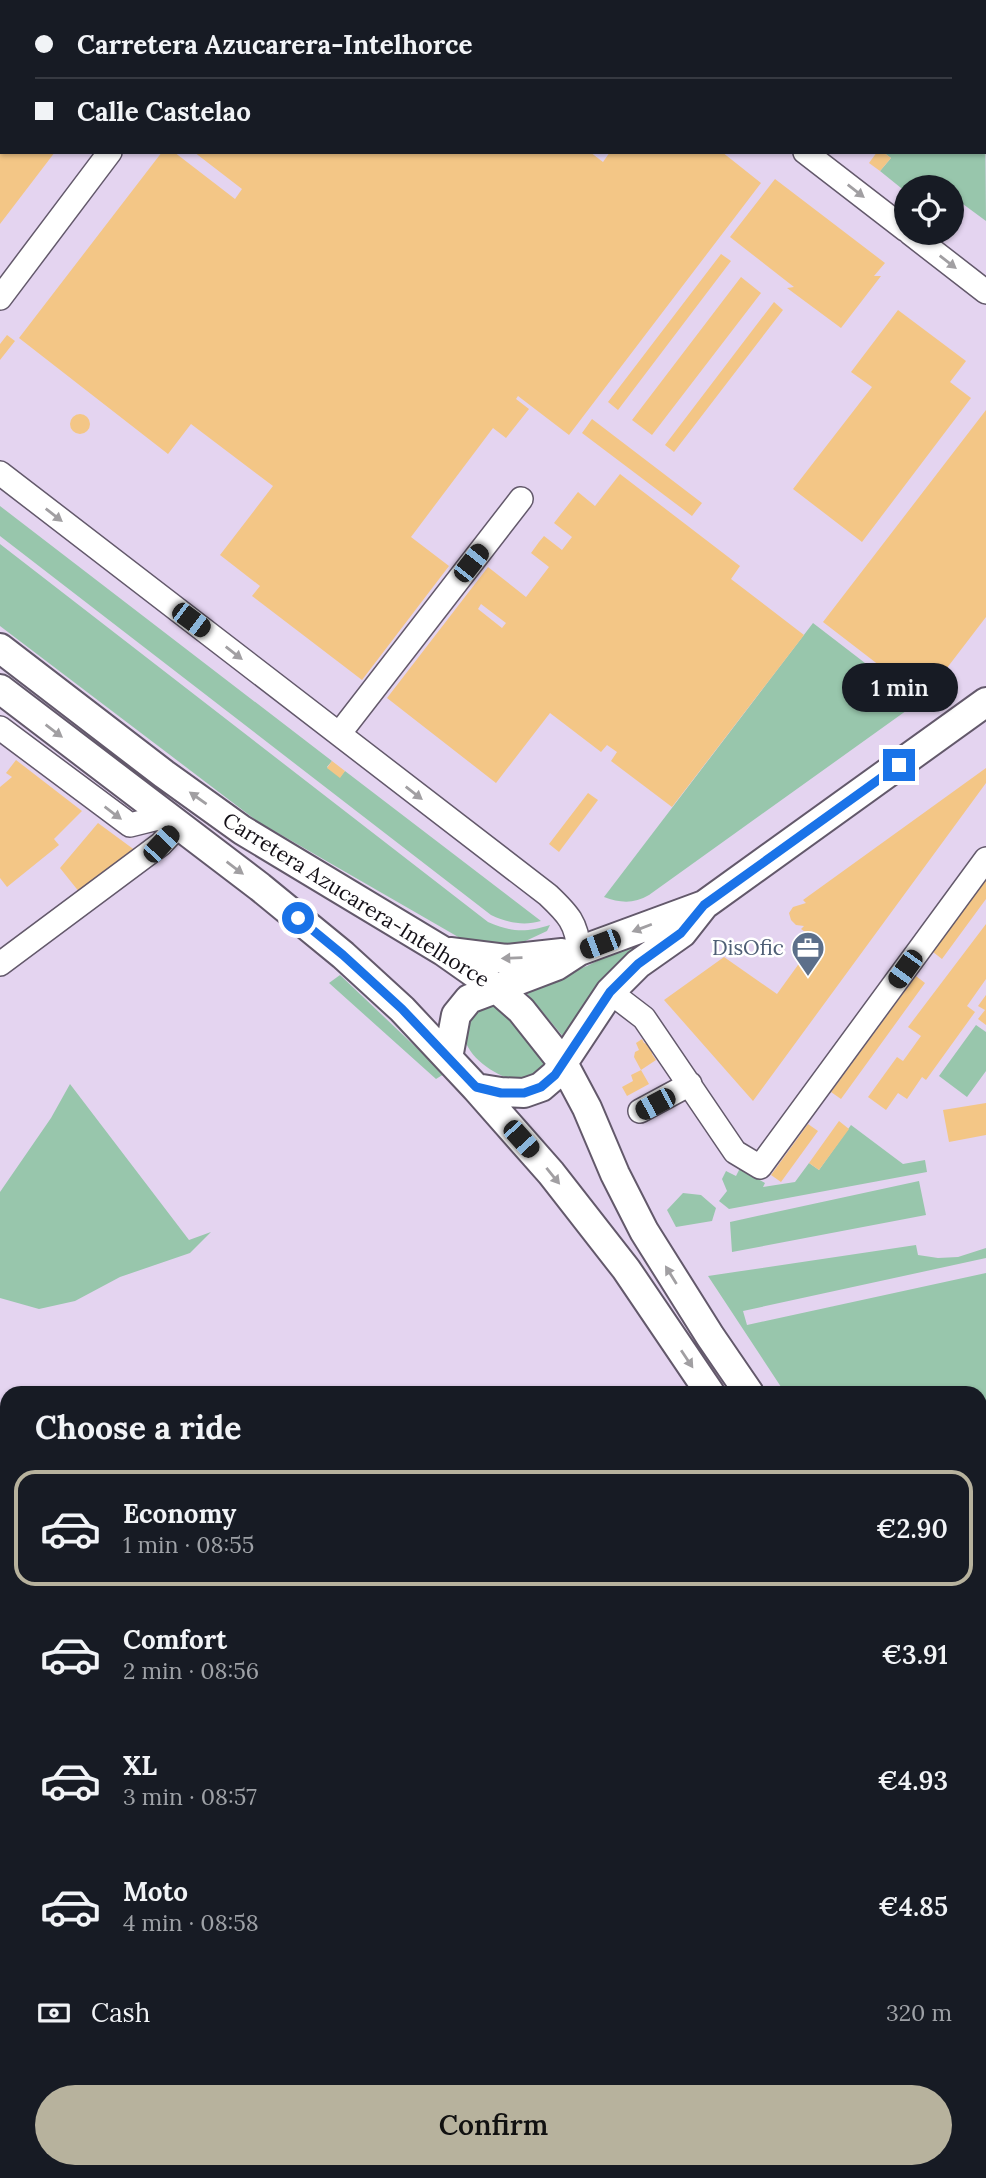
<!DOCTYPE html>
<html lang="en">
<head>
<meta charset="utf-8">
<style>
	body { margin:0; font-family:Lora,serif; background:#20242c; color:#f1f3f6; height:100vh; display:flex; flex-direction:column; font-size:26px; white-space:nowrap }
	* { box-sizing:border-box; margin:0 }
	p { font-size:23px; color:#9ea1a6 }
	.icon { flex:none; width:38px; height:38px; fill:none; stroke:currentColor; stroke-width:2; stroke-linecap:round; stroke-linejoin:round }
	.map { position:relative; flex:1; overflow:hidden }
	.panel { position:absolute; left:0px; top:1386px; width:987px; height:793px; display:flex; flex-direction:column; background:#171b24; border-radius:21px 21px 0 0; box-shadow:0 2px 5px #0004 }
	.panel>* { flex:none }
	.banner { position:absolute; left:0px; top:0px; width:987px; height:154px; box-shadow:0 2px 5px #0004; display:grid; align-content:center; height:154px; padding:0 35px; background:#171b24 }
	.buttons { position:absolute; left:894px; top:175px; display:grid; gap:14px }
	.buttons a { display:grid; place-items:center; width:70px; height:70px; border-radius:50%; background:#171b24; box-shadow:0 2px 5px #0004; font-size:35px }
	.end { position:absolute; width:32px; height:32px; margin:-16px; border:9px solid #1a73e8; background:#fff; box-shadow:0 0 0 4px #fff }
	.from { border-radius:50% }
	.bubble { position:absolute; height:49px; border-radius:24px; background:#171b24; box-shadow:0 2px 5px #0004; font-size:23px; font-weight:600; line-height:49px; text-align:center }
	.car { position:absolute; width:21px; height:42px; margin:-21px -10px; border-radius:9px; box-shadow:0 0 5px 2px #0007; background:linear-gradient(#222 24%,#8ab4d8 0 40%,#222 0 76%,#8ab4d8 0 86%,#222 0) }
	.banner b { display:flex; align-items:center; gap:24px; height:66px; font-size:26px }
	.banner b+b { border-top:2px solid #363941 }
	.banner i { width:18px; height:18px; background:#f1f3f6 }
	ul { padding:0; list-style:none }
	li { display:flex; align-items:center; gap:21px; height:116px; margin:0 14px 10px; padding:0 21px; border:4px solid transparent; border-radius:21px }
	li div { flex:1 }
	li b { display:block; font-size:26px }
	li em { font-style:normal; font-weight:600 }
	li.on { border-color:#b7b29d }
	li>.icon { width:63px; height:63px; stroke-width:1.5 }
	h2 { padding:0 35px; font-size:32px; line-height:84px }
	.pay { display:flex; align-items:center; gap:18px; height:77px; padding:0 35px; font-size:26px }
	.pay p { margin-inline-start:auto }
	.action { display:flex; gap:14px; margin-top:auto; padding:14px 35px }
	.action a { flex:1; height:80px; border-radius:42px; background:#b7b29d; color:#111; font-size:28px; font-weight:600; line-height:80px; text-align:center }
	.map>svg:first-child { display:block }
	.built { fill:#e4d4f0; fill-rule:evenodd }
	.green { fill:#98c6ac }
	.building { fill:#f3c686; fill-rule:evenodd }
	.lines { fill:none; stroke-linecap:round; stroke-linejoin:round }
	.minor-casing { stroke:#63596b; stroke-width:26 }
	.major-casing { stroke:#63596b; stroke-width:32 }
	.minor { stroke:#fff; stroke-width:23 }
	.major { stroke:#fff; stroke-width:28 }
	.oneway { fill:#a19fa2 }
	.route { stroke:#1a73e8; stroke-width:9 }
	.labels { text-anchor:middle; stroke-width:5; stroke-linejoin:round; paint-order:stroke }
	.street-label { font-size:21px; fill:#130f16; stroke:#fff }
	.service-label { font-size:21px; fill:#4e5e75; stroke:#fff; text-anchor:end }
</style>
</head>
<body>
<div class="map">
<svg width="986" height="2178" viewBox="0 0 986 2178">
	<rect width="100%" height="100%" fill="#ede1f6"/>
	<path class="built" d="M0,0H986V2085L982,2080L980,2082V1393H7V1625L0,1616ZM2,2H985V152H2ZM906,187H952V233H906Z
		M445,2172H606L598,2178H450Z"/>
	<path class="green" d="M985,107L986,221L952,196V187H906V192L880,171L891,158L883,152H985Z
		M0,506L332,761L327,767L340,777L345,771L541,921C524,926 508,923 491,915L0,536Z
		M0,544L488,922C512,932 525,933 550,925L547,931L517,945L460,938L257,821L0,626Z
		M813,623L917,703L649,895C634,904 620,903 604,897Z
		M659,931L566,1040L524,990L587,966Z
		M340,975L444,1074L436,1079L329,983Z
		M495,1003L520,1028L547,1062C542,1070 536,1078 526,1080C503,1084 457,1053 465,1027C467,1020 473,1013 477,1008Z
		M976,1025L986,1032V1071L967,1097L939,1076Z
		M70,1084L189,1240L211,1232L190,1253L120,1277L75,1301L39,1309L0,1298V1192L51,1118Z
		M851,1125L903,1164L925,1160L927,1172L729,1209L719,1201L727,1191L722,1179L726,1171L736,1176L740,1168L765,1183L763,1187L795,1182L809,1163L819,1170Z
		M919,1181L926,1215L732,1252L730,1222Z
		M683,1193L701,1195L716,1208L712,1221L676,1227L667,1210Z
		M916,1245L918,1255L938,1258L958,1257L986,1248V1258L743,1311L747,1325L986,1273V1628L980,1633V1393H785L708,1276Z
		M0,1616L7,1625V1806L0,1798Z
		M982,2080L986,2085V2178H863L870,2172H980V2082Z
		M0,2137L7,2142V2172H46L54,2178H0Z
		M316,2172H445L450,2178H321Z"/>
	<path class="building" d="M0,152H55L0,224Z
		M162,152H174L235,199L242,189L194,152H590L603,162L610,152H722L761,183L569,435L518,396L516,399L529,409L506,438L493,428L411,537L449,566L362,680L252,596L260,586L220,555L273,486L191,424L168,454L19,338Z
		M877,152H883L891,158L880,171L869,163Z
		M775,179L885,263L874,276H881L841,328L787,288L794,287L730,237Z
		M721,254L731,261L618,410L608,402Z
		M741,277L761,293L652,435L632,420Z
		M774,302L783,310L674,452L665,445Z
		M898,310L966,361L950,382L971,398L862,542L793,489L872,387L851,372Z
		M7,335L15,341L0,360V344Z
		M986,410V617L937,681L921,668L913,680L903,672L897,679L823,622Z
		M70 424a10 10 0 1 1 20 0a10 10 0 1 1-20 0Z
		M592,419L702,503L692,516L582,433Z
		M620,474L740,566L731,579L804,635L672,807L611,761L617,752L607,745L601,752L550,713L496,783L387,698L488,567L526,597L549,567L531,553L539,542L544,536L562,550L572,537L554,523L578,492L595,506ZM481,604L506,623L502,628L478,609Z
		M16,760L82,811L54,839L59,845L7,887L0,878V787L12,777L6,773Z
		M332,761L345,771L340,778L327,768Z
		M986,768V783L753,1101L664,1000L724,957L777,994L816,940L801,929L804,926L796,925L791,920L789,913L793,907L806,903L803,900Z
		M588,793L598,800L559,852L549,844Z
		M98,823L136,851L80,893L60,868Z
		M986,879V899L942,959L933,952Z
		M986,924V979L967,1006L975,1012L926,1080L922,1077L907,1099L898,1093L886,1110L868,1097L897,1057L903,1061L921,1036L908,1027Z
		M916,976L925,983L841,1099L831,1092Z
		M986,995V1025L978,1019L985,1010L978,1006Z
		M642,1039L644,1043L654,1046L652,1054L656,1060L641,1070L634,1057L635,1052L639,1050L636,1043Z
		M641,1070L649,1084L627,1096L622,1087L633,1081L631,1075Z
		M986,1103V1135L949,1142L943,1110Z
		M839,1121L849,1129L819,1170L809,1163Z
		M808,1124L818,1131L781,1182L771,1175Z"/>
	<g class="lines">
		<defs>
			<path id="minor" d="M608,0L610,2
				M224,2L226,0
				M805,152L906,230
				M910,233L986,292
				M0,298L110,152
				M0,473L548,895C568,914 577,923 579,951
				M0,728L130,825L166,816
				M339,734L521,499
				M0,964L161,844L178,826
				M610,992L644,1018L735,1152L760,1167L986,859
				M640,1111L690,1084
				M980,1844L986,1839
				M980,2069L986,2064
				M858,2173L859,2172"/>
			<path id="major" d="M0,648L164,774L242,830L443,951L497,989L521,1010L563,1063L587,1108L615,1174L644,1231L710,1336L749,1393
				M0,689L260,887L343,955L402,1009L476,1088L551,1173L626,1269L710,1393
				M450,952L506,959L562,953
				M448,1058L456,1015L469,999L556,966L579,951L704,905
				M476,1088L501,1092L524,1093L541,1087L555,1075L610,992L638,964L682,933L704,905L986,702
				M980,1729L986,1737
				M980,1791L986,1799"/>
		</defs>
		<use href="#minor" class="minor-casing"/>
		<use href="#major" class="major-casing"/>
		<use href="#minor" class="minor"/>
		<use href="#major" class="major"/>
	</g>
	<defs><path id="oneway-solid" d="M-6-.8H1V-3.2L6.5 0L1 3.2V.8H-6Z" transform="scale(1.75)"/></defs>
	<g class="oneway">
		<use href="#oneway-solid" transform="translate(856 191) rotate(38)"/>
		<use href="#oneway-solid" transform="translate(948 262) rotate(38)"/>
		<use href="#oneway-solid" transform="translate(54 515) rotate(38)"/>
		<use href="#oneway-solid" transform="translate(234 653) rotate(38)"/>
		<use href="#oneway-solid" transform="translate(54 731) rotate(37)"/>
		<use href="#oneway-solid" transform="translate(414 793) rotate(38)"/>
		<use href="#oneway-solid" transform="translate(198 798) rotate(-145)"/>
		<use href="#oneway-solid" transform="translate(113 813) rotate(37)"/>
		<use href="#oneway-solid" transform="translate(235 868) rotate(37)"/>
		<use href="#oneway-solid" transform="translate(642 928) rotate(159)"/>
		<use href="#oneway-solid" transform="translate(512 958) rotate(178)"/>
		<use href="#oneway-solid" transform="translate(553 1176) rotate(51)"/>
		<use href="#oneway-solid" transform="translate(671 1275) rotate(-122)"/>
		<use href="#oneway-solid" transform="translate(687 1359) rotate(56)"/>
	</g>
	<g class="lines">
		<path class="route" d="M298,918L343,955L402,1009L476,1087L501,1093H524L541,1087L555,1075L610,992L638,964L681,933L704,905L899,765"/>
	</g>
	<defs>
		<symbol id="office-pin" viewBox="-11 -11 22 30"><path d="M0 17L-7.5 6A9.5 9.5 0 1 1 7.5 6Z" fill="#5c6f8a" stroke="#fff"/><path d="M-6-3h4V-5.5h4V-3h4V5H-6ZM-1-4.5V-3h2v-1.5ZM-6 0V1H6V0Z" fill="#fff"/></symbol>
	</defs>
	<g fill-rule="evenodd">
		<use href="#office-pin" x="789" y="929" width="38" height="52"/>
	</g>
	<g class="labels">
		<g class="street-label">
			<text transform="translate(356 900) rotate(32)" y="7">Carretera Azucarera-Intelhorce</text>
		</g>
		<g class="service-label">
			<text x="784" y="955">DisOfic</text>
		</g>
	</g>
</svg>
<div class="buttons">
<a><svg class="icon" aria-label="locate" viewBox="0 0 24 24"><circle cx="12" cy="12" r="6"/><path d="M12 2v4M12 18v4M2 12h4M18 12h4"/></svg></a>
</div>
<i class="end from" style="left:298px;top:918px"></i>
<i class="end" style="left:899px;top:765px"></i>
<div class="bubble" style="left:842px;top:663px;width:116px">1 min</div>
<i class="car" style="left:471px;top:563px;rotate:38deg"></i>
<i class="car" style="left:191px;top:620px;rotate:127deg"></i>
<i class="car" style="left:161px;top:844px;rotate:43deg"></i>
<i class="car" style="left:600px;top:944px;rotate:249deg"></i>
<i class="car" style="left:905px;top:969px;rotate:216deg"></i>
<i class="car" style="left:655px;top:1104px;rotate:242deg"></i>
<i class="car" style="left:521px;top:1139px;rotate:138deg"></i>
<div class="banner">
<b><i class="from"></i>Carretera Azucarera-Intelhorce</b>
<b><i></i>Calle Castelao</b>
</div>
<section class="panel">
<h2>Choose a ride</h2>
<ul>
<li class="on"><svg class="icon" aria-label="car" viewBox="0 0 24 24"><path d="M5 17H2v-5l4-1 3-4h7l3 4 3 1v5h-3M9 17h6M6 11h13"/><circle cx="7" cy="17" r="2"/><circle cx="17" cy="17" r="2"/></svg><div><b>Economy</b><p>1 min · 08:55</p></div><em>€2.90</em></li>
<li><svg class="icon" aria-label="car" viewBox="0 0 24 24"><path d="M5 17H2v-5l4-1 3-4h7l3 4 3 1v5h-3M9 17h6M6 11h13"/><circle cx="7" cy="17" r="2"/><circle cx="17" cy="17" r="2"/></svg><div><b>Comfort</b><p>2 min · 08:56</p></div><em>€3.91</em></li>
<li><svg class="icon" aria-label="car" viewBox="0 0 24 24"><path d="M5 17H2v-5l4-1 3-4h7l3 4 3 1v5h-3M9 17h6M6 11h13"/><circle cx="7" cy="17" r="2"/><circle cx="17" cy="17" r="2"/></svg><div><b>XL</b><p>3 min · 08:57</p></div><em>€4.93</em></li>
<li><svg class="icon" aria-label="car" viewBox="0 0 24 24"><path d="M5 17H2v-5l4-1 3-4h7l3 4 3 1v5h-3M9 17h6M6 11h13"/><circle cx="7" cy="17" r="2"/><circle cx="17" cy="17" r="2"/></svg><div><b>Moto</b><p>4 min · 08:58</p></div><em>€4.85</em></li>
</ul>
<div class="pay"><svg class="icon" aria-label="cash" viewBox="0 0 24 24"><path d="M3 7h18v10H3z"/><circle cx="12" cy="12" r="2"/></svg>Cash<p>320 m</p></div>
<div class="action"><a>Confirm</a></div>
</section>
</div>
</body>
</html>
